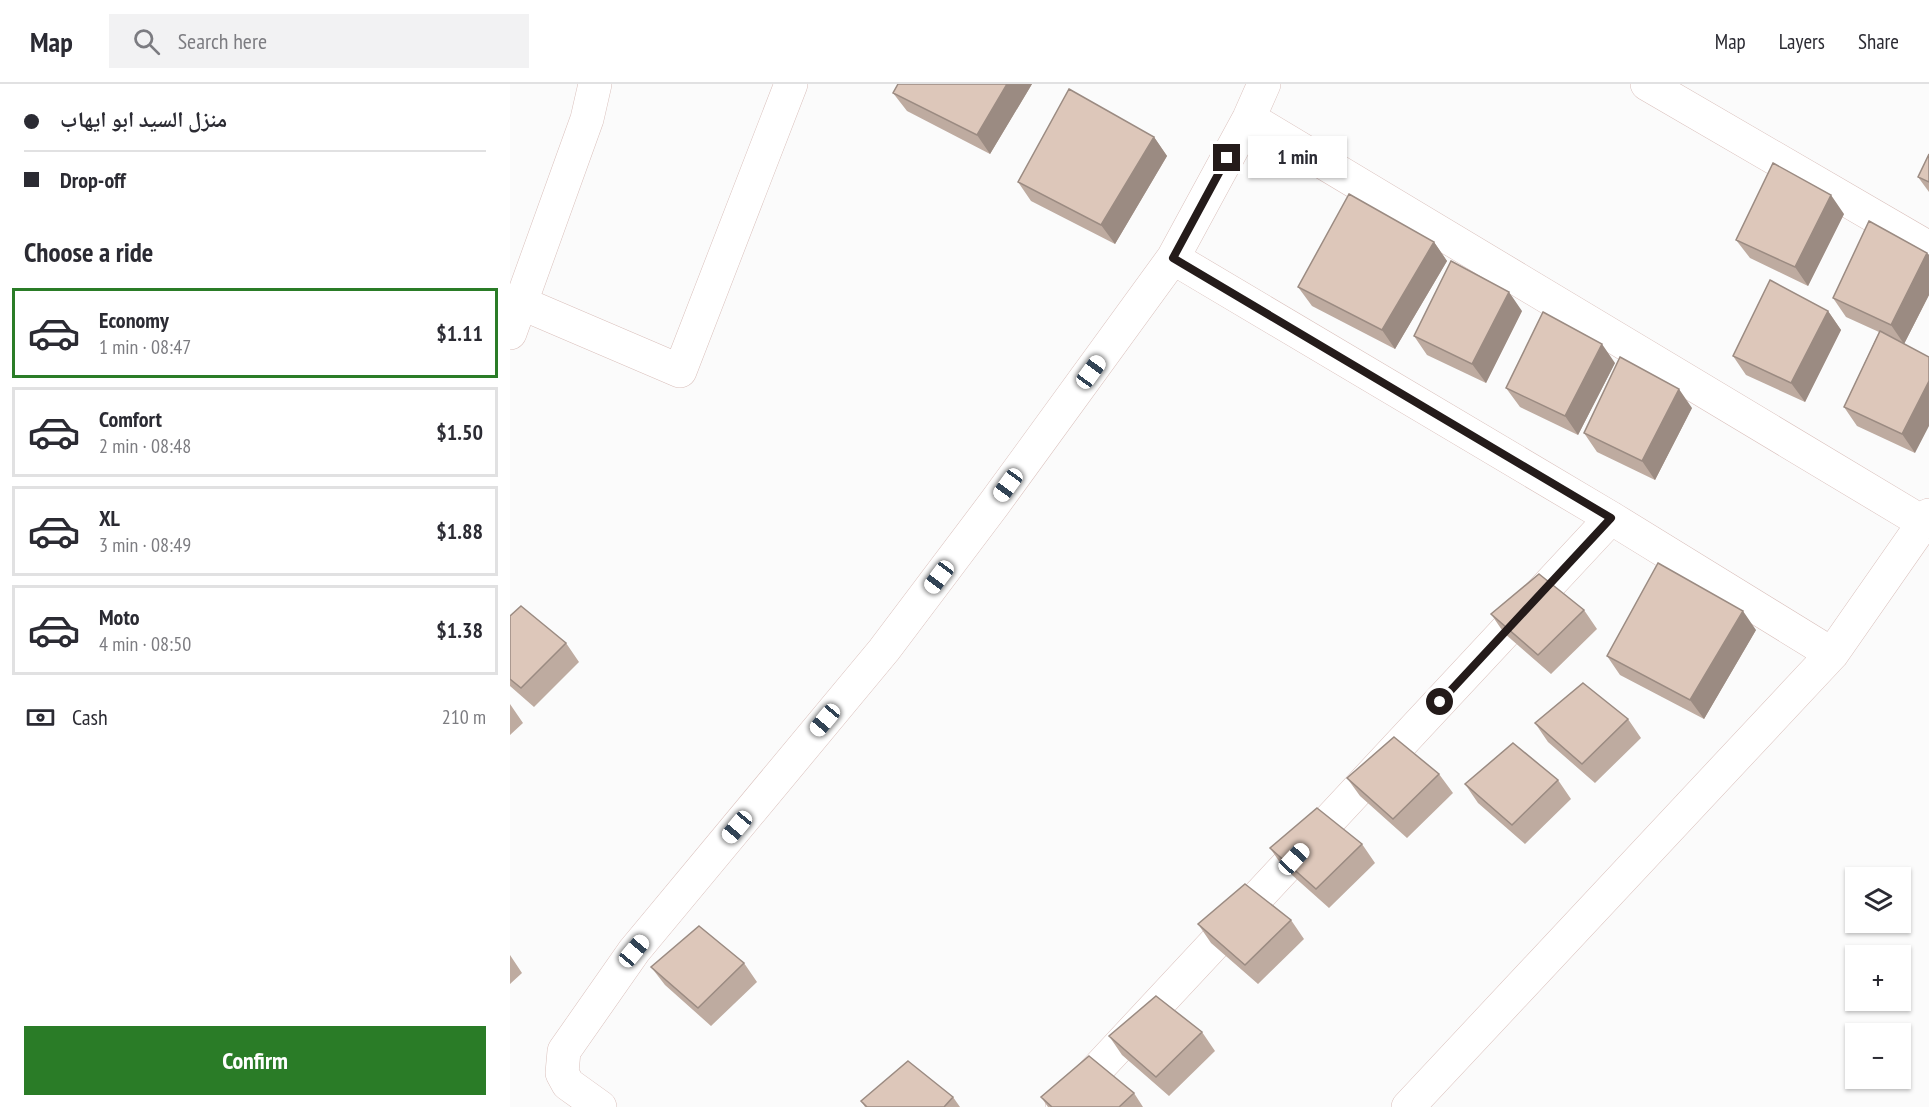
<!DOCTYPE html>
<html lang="en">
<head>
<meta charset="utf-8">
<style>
	body { margin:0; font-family:"PT Sans Narrow","Noto Naskh Arabic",sans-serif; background:#f2f2f3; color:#2b2b33; height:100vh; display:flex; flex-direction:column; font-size:22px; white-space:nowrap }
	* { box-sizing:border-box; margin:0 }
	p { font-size:20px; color:#7c7c81 }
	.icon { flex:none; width:33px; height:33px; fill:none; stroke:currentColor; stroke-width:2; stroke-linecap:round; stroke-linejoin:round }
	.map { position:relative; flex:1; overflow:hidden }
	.panel { display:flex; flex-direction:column; background:#fff; width:510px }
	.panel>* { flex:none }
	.banner { display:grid; align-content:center; height:132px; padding:0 24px; background:#fff }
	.tools { position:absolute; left:1335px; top:783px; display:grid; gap:12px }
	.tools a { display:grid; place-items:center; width:66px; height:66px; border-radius:0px; background:#fff; box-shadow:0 2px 4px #0004; font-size:30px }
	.end { position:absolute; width:27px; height:27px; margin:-14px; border:8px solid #241b1a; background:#fff; box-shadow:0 0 0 3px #fff }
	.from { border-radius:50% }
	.bubble { position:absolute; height:42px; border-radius:0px; background:#fff; box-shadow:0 2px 4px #0004; font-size:20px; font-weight:700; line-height:42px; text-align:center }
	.car { position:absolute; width:18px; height:36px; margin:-18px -9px; border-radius:8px; box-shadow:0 0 4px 2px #0007; background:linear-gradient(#fff 24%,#345 0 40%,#fff 0 76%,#345 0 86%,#fff 0) }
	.banner b { display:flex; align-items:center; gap:21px; height:57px; font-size:22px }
	.banner b+b { border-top:2px solid #e1e1e2 }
	.banner i { width:15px; height:15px; background:#2b2b33 }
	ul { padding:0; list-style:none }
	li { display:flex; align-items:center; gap:18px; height:90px; margin:0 12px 9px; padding:0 12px; border:3px solid #e1e1e2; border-radius:0px }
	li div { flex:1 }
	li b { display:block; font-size:22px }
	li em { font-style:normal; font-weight:700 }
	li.on { border-color:#2a7c27 }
	li>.icon { width:54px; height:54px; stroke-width:1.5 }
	h2 { padding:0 24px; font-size:27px; line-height:72px }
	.pay { display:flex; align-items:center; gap:15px; height:66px; padding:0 24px; font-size:22px }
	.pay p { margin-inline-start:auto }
	.primary-button { display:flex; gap:12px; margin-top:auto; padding:12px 24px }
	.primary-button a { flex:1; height:69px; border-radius:0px; background:#2a7c27; color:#fff; font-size:24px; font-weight:700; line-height:69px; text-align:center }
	header { display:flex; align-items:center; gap:36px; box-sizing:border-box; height:84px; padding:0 30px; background:#fff; border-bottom:2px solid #e1e1e2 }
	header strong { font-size:28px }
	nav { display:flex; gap:33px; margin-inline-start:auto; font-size:21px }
	.search { width:420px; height:54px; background:#f2f2f3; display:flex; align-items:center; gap:15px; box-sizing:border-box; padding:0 21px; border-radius:0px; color:#7c7c81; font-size:22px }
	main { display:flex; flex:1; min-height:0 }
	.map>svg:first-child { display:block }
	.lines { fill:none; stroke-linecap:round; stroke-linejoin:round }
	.minor-casing { stroke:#dac0bc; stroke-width:34 }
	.minor { stroke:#fff; stroke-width:33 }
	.wall { fill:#beaba0 }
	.shaded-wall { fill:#9b8b82 }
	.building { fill:#ddc7ba; stroke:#9b8b82; stroke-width:1.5 }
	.route { stroke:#241b1a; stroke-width:8 }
</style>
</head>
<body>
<header>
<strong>Map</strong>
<div class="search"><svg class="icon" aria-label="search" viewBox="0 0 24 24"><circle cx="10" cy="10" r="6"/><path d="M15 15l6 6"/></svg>Search here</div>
<nav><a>Map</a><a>Layers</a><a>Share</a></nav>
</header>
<main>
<section class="panel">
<div class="banner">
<b><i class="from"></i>منزل السيد ابو ايهاب</b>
<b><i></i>Drop-off</b>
</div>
<h2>Choose a ride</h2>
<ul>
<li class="on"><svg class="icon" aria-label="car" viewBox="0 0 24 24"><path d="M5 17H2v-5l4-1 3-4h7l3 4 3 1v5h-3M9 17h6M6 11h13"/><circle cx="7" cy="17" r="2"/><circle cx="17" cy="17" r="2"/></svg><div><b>Economy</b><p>1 min · 08:47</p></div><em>$1.11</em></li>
<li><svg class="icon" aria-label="car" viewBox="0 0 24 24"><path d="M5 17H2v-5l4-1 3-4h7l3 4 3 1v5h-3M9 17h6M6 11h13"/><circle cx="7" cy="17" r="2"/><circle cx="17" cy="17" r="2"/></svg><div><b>Comfort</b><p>2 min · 08:48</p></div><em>$1.50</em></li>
<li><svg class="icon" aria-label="car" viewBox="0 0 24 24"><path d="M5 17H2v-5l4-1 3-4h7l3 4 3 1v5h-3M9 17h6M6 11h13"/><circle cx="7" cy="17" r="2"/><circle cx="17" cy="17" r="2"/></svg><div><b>XL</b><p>3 min · 08:49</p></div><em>$1.88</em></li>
<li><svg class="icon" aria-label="car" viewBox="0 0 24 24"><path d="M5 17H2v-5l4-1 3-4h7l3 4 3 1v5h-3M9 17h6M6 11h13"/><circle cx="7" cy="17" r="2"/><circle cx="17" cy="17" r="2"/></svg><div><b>Moto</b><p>4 min · 08:50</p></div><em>$1.38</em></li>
</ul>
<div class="pay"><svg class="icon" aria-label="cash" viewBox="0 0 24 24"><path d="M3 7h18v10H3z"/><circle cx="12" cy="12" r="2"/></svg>Cash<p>210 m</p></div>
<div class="primary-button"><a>Confirm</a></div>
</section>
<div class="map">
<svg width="1419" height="1023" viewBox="0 0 1419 1023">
	<rect width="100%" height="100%" fill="#fbfbfb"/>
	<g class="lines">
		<defs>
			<path id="minor" d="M754,0L739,34L663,174L1101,434L1322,570L898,1023
				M1137,0L1419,164
				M739,34L1414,439
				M11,219L170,287L281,0
				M0,249L77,35L85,0
				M1322,570L1419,431
				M90,1023L58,1000L52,989L54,967L124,867L374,566L484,420L663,174
				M552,1023L1101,434"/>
		</defs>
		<use href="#minor" class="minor-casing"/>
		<use href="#minor" class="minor"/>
	</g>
	<path class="wall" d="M388,0H522L480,70L397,27L383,9Z
		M644,53L657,72L605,160L521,117L508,98Z
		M1419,70V108L1408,93Z
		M1334,130L1298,202L1240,174L1226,156Z
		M924,158L937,177L885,265L802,222L788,203Z
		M1417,169L1419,171V211L1394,260L1405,369L1347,342L1334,323L1369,248L1336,233L1323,214Z
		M1012,227L976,299L917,271L904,252Z
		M1318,227L1331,246L1295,318L1236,291L1223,272Z
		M1105,279L1068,351L1010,323L996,304Z
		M1182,324L1145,396L1087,368L1074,349Z
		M1074,526L1087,545L1041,590L994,549L981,530Z
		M0,532L56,559L69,578L24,623L0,602Z
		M1246,546L1194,635L1110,591L1097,572Z
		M0,620L13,639L0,651Z
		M1118,635L1131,654L1085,699L1038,658L1025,639Z
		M929,690L943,709L897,754L850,712L837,694Z
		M1048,696L1061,715L1015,760L968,719L955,700Z
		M852,760L865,779L819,824L773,783L760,764Z
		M781,836L794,855L748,900L701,859L688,840Z
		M0,871L12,889L0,900Z
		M234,879L247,898L201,942L155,901L141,883Z
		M692,948L705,967L659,1012L612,971L599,952Z
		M624,1009L633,1023H538L531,1013Z
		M443,1013L450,1023H355L351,1017Z"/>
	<path class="shaded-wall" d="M497,0H522L480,70L467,51Z
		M644,53L657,72L605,160L591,141Z
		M1321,111L1334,130L1298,202L1285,183Z
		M924,158L937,177L885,265L872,246Z
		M1417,169L1419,171V211L1394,260L1381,241Z
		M999,208L1012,227L976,299L962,280Z
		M1318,227L1331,246L1295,318L1281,299Z
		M1092,260L1105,279L1068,351L1055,332Z
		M1419,297V342L1405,369L1392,350Z
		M1169,305L1182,324L1145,396L1132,377Z
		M1233,527L1246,546L1194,635L1180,616Z"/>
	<path class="building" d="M388,0H497L467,51L383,9Z
		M559,5L644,53L591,141L508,98Z
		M1419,70V98L1408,93Z
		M1263,79L1321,111L1285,183L1226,156Z
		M839,110L924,158L872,246L788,203Z
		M1359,137L1417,169L1381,241L1323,214Z
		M941,177L999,208L962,280L904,252Z
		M1260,196L1318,227L1281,299L1223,272Z
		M1033,228L1092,260L1055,332L996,304Z
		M1370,247L1419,273V297L1392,350L1334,323Z
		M1110,273L1169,305L1132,377L1074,349Z
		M1148,479L1233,527L1180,616L1097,572Z
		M1029,490L1074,526L1028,571L981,530Z
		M11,522L56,559L11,604L0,595V532Z
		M1073,599L1118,635L1072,680L1025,639Z
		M884,653L929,690L883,735L837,694Z
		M1003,659L1048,696L1002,741L955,700Z
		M807,724L852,760L806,805L760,764Z
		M735,800L781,836L735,881L688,840Z
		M189,842L234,879L188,924L141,883Z
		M646,912L692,948L646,993L599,952Z
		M579,972L624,1009L609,1023H542L531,1013Z
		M398,977L443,1013L434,1023H357L351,1017Z"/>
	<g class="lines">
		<path class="route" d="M717,74L663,174L1101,434L930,618"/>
	</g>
</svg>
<div class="tools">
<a><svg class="icon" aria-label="layers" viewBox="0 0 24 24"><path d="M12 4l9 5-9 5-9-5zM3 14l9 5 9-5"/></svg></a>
<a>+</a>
<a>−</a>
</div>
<i class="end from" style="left:930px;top:618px"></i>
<i class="end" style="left:717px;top:74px"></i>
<div class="bubble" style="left:738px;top:52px;width:99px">1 min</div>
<i class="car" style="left:581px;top:288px;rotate:36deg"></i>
<i class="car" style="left:498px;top:401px;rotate:216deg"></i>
<i class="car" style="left:429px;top:493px;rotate:217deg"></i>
<i class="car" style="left:315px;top:636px;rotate:220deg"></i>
<i class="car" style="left:227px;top:743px;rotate:220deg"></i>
<i class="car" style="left:784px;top:775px;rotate:43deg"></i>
<i class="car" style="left:124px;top:867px;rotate:40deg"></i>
</div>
</main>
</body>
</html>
